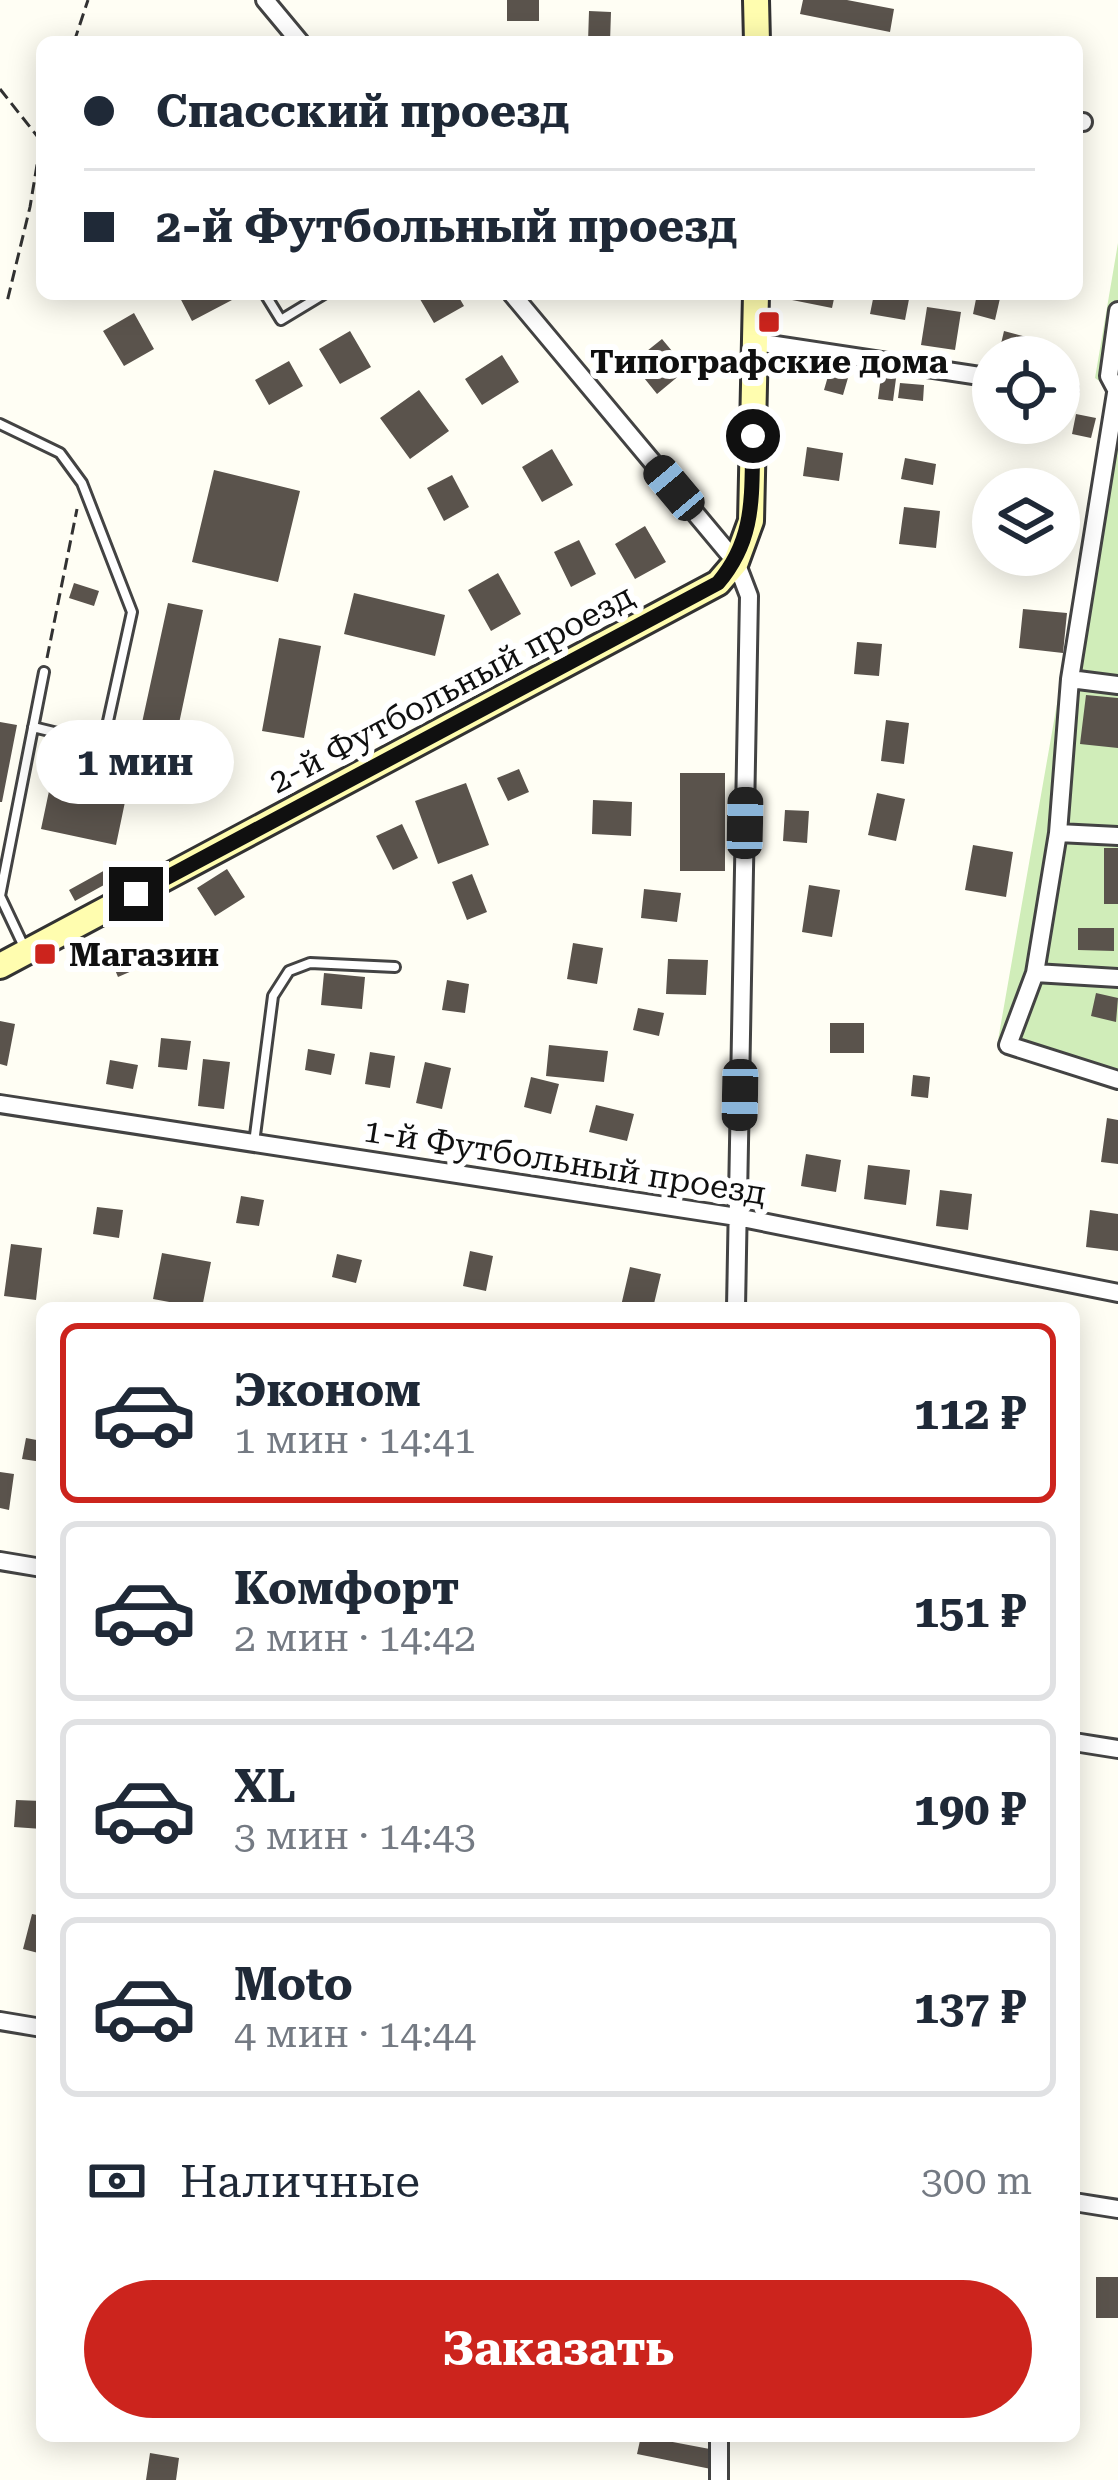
<!DOCTYPE html>
<html lang="ru">
<head>
<meta charset="utf-8">
<style>
	body { margin:0; font-family:"Roboto Serif",serif; background:#f2f2f3; color:#1f2937; height:100vh; display:flex; flex-direction:column; font-size:45px; white-space:nowrap }
	* { box-sizing:border-box; margin:0 }
	p { font-size:39px; color:#747a83 }
	.icon { flex:none; width:66px; height:66px; fill:none; stroke:currentColor; stroke-width:2; stroke-linecap:round; stroke-linejoin:round }
	.map { position:relative; flex:1; overflow:hidden }
	.drawer { position:absolute; left:36px; top:1302px; width:1044px; height:1140px; display:flex; flex-direction:column; background:#fff; border-radius:18px; box-shadow:0 6px 30px #0003 }
	.drawer>* { flex:none }
	.top-card { position:absolute; left:36px; top:36px; width:1047px; height:264px; border-radius:18px; box-shadow:0 6px 30px #0003; display:grid; align-content:center; height:264px; padding:0 48px; background:#fff }
	.buttons { position:absolute; left:972px; top:336px; display:grid; gap:24px }
	.buttons a { display:grid; place-items:center; width:108px; height:108px; border-radius:50%; background:#fff; box-shadow:0 6px 30px #0003; font-size:60px }
	.end { position:absolute; width:54px; height:54px; margin:-27px; border:15px solid #101010; background:#fff; box-shadow:0 0 0 6px #fff }
	.from { border-radius:50% }
	.bubble { position:absolute; height:84px; border-radius:42px; background:#fff; box-shadow:0 6px 30px #0003; font-size:39px; font-weight:700; line-height:84px; text-align:center }
	.car { position:absolute; width:36px; height:72px; margin:-36px -18px; border-radius:15px; box-shadow:0 0 9px 3px #0007; background:linear-gradient(#222 24%,#8ab4d8 0 40%,#222 0 76%,#8ab4d8 0 86%,#222 0) }
	.top-card b { display:flex; align-items:center; gap:42px; height:114px; font-size:45px }
	.top-card b+b { border-top:3px solid #e0e1e3 }
	.top-card i { width:30px; height:30px; background:#1f2937 }
	ul { padding:21px 0 0; list-style:none }
	li { display:flex; align-items:center; gap:36px; height:180px; margin:0 24px 18px; padding:0 24px; border:6px solid #e0e1e3; border-radius:18px }
	li div { flex:1 }
	li b { display:block; font-size:45px }
	li em { font-style:normal; font-weight:700 }
	li.current { border-color:#cc241d }
	li>.icon { width:108px; height:108px; stroke-width:1.5 }
	.pay { display:flex; align-items:center; gap:30px; height:132px; padding:0 48px; font-size:45px }
	.pay p { margin-inline-start:auto }
	.button { display:flex; gap:24px; margin-top:auto; padding:24px 48px }
	.button a { flex:1; height:138px; border-radius:72px; background:#cc241d; color:#fff; font-size:48px; font-weight:700; line-height:138px; text-align:center }
	.map>svg:first-child { display:block }
	.green { fill:#d0edb9 }
	.building { fill:#5a534c }
	.lines { fill:none; stroke-linecap:round; stroke-linejoin:round }
	.lane-casing { stroke:#434343; stroke-width:14 }
	.street-casing { stroke:#434343; stroke-width:22 }
	.secondary-casing { stroke:#323232; stroke-width:30 }
	.path { stroke:#323232; stroke-width:3; stroke-dasharray:12 6; stroke-linecap:butt }
	.lane { stroke:#fff; stroke-width:8 }
	.street { stroke:#fff; stroke-width:16 }
	.secondary { stroke:#fffdaf; stroke-width:24 }
	.route { stroke:#101010; stroke-width:15 }
	.poi-dot { fill:#cc241d; stroke:#fff; stroke-width:4.5 }
	.labels { text-anchor:middle; stroke-width:12; stroke-linejoin:round; paint-order:stroke }
	.poi-label { font-size:33px; font-weight:bold; fill:#101010; stroke:#fff }
	.street-label { font-size:33px; fill:#101010; stroke:#fff }
</style>
</head>
<body>
<div class="map">
<svg width="1118" height="2480" viewBox="0 0 1118 2480">
	<rect width="100%" height="100%" fill="#fffef4"/>
	<path class="green" d="M1118,243V1077L997,1046L1112,390L1095,378Z"/>
	<path class="building" d="M507,0H539V21H507Z
		M803,0H847L894,9L890,32L800,14Z
		M589,11L611,12L610,42H588Z
		M178,294H229L232,300L192,321Z
		M417,294H457L464,306L434,323Z
		M793,294H835L832,308L792,300Z
		M874,294H910L905,320L870,314Z
		M977,294H1001L995,320L973,314Z
		M927,307L961,312L955,350L921,345Z
		M134,313L154,349L124,366L103,331Z
		M350,331L371,367L340,384L319,349Z
		M1004,331L1046,342L1042,357L1000,348Z
		M662,339L687,369L657,394L632,363Z
		M502,355L519,382L482,405L465,379Z
		M289,361L303,386L269,405L255,380Z
		M831,366L850,371L843,395L824,390Z
		M882,369L897,371L893,401L878,399Z
		M900,383L924,385L923,401L898,398Z
		M419,390L449,431L410,459L380,418Z
		M1076,414L1096,418L1091,438L1072,434Z
		M807,447L843,453L839,481L803,476Z
		M552,449L573,485L542,502L522,467Z
		M905,458L936,464L933,485L901,479Z
		M214,470L300,491L278,582L192,562Z
		M452,475L469,507L444,521L427,488Z
		M904,507L940,511L936,548L899,544Z
		M645,526L666,562L635,579L615,544Z
		M579,540L596,574L571,587L554,552Z
		M498,573L521,614L491,631L468,590Z
		M74,583L99,591L94,606L69,598Z
		M354,593L445,615L435,656L344,634Z
		M168,603L203,610L166,785L130,778L116,845L41,829L56,758L131,774L130,778Z
		M1023,609L1067,613L1063,653L1019,648Z
		M279,638L321,646L304,738L262,731Z
		M857,642L882,644L879,676L854,674Z
		M1086,695L1118,698V748L1080,744Z
		M886,720L909,723L904,764L881,761Z
		M0,722L17,725L2,802H0Z
		M519,769L529,792L508,801L497,778Z
		M680,773H725V871H680Z
		M466,783L489,845L438,864L415,801Z
		M877,793L905,799L896,841L868,835Z
		M593,800L632,802L631,836L592,834Z
		M785,810L809,811L807,843L783,841Z
		M402,824L418,858L393,870L376,836Z
		M973,845L1013,852L1006,897L965,890Z
		M1104,848H1118V904H1104Z
		M107,869L113,880L75,901L69,890Z
		M227,869L245,897L215,916L197,888Z
		M472,874L487,912L467,920L452,882Z
		M809,885L840,890L832,937L802,932Z
		M644,889L681,893L677,922L641,918Z
		M1078,928H1114V951L1078,950Z
		M573,943L603,948L597,984L567,979Z
		M143,952L148,964L118,977L113,965Z
		M668,959L708,960L706,995L666,994Z
		M324,973L365,977L362,1009L321,1005Z
		M447,980L469,984L465,1013L442,1010Z
		M1096,993L1118,998L1116,1022L1091,1016Z
		M638,1008L664,1013L659,1036L633,1030Z
		M0,1021L15,1024L7,1066L0,1064Z
		M830,1023H864V1053H830Z
		M161,1038L191,1041L187,1070L158,1067Z
		M549,1045L608,1051L604,1082L546,1076Z
		M308,1049L335,1054L331,1075L305,1070Z
		M370,1052L395,1056L390,1088L365,1084Z
		M203,1059L230,1062L224,1109L198,1106Z
		M110,1060L138,1065L133,1089L106,1084Z
		M425,1062L451,1068L442,1109L416,1103Z
		M913,1075L930,1077L928,1098L911,1096Z
		M531,1077L559,1084L551,1114L524,1107Z
		M596,1105L634,1114L627,1141L589,1132Z
		M1107,1118L1118,1120V1164L1101,1162Z
		M806,1154L841,1160L836,1192L801,1186Z
		M868,1165L910,1170L906,1205L864,1199Z
		M940,1190L972,1194L968,1230L936,1226Z
		M241,1196L264,1200L259,1226L236,1223Z
		M97,1207L123,1210L119,1238L93,1234Z
		M1090,1210L1118,1214V1251L1086,1247Z
		M11,1244L42,1248L36,1300L4,1296Z
		M470,1251L493,1256L486,1291L463,1286Z
		M162,1253L211,1262L202,1308L153,1299Z
		M337,1254L362,1260L356,1283L332,1277Z
		M630,1267L661,1274L653,1308L621,1306Z
		M26,1438L42,1441V1462L22,1459Z
		M0,1472L14,1474L9,1510L0,1508Z
		M16,1800L42,1801V1829L14,1827Z
		M32,1914L42,1916V1954L23,1949Z
		M1096,2277H1118V2318H1096Z
		M641,2436L715,2450L711,2469L637,2454Z
		M150,2453L179,2458L176,2480H146Z"/>
	<g class="lines">
		<defs>
			<path id="lane" d="M265,294L281,320L324,294
				M0,424L60,453L82,483L132,612L103,744L33,727
				M26,951L0,896L44,672
				M254,1143L273,996L289,971L310,963L395,967"/>
			<path id="street" d="M265,0L300,42
				M1077,122H1083
				M512,294L736,562L749,596L736,1308
				M1118,311L1109,376L1118,393
				M756,342L993,378
				M1059,388L1069,389
				M1116,393L1070,679L1058,833L1035,973L1008,1045L1118,1080
				M1070,679L1118,685
				M1058,833L1118,836
				M1035,973L1118,978
				M0,1104L737,1217L1118,1293
				M0,1561L42,1568
				M1074,1742L1118,1749
				M0,2021L42,2028
				M1074,2202L1118,2209
				M719,2480V2436"/>
			<path id="secondary" d="M756,0L757,42
				M0,966L718,583L736,562L751,521L756,294"/>
		</defs>
		<use href="#lane" class="lane-casing"/>
		<use href="#street" class="street-casing"/>
		<use href="#secondary" class="secondary-casing"/>
		<path class="path" d="M74,42L88,0
			M0,89L41,141L30,207L7,302
			M47,658L77,509"/>
		<use href="#lane" class="lane"/>
		<use href="#street" class="street"/>
		<use href="#secondary" class="secondary"/>
	</g>
	<g class="lines">
		<path class="route" d="M136,894L718,583C757,537 751,493 753,436"/>
	</g>
	<g class="poi-dot">
		<rect x="757" y="310" width="24" height="24" rx="6"/>
		<rect x="33" y="942" width="24" height="24" rx="6"/>
	</g>
	<g class="labels">
		<g class="poi-label">
			<text x="769" y="373">Типографские дома</text>
			<text x="69" y="966" text-anchor="start">Магазин</text>
		</g>
		<g class="street-label">
			<text transform="translate(451 688) rotate(-28)" y="12">2-й Футбольный проезд</text>
			<text transform="translate(565 1161) rotate(9)" y="12">1-й Футбольный проезд</text>
		</g>
	</g>
</svg>
<div class="buttons">
<a><svg class="icon" aria-label="locate" viewBox="0 0 24 24"><circle cx="12" cy="12" r="6"/><path d="M12 2v4M12 18v4M2 12h4M18 12h4"/></svg></a>
<a><svg class="icon" aria-label="layers" viewBox="0 0 24 24"><path d="M12 4l9 5-9 5-9-5zM3 14l9 5 9-5"/></svg></a>
</div>
<i class="end from" style="left:753px;top:436px"></i>
<i class="end" style="left:136px;top:894px"></i>
<div class="bubble" style="left:36px;top:720px;width:198px">1 мин</div>
<i class="car" style="left:674px;top:488px;rotate:320deg"></i>
<i class="car" style="left:745px;top:823px;rotate:1deg"></i>
<i class="car" style="left:740px;top:1095px;rotate:181deg"></i>
<div class="top-card">
<b><i class="from"></i>Спасский проезд</b>
<b><i></i>2-й Футбольный проезд</b>
</div>
<section class="drawer">
<ul>
<li class="current"><svg class="icon" aria-label="car" viewBox="0 0 24 24"><path d="M5 17H2v-5l4-1 3-4h7l3 4 3 1v5h-3M9 17h6M6 11h13"/><circle cx="7" cy="17" r="2"/><circle cx="17" cy="17" r="2"/></svg><div><b>Эконом</b><p>1 мин · 14:41</p></div><em>112 ₽</em></li>
<li><svg class="icon" aria-label="car" viewBox="0 0 24 24"><path d="M5 17H2v-5l4-1 3-4h7l3 4 3 1v5h-3M9 17h6M6 11h13"/><circle cx="7" cy="17" r="2"/><circle cx="17" cy="17" r="2"/></svg><div><b>Комфорт</b><p>2 мин · 14:42</p></div><em>151 ₽</em></li>
<li><svg class="icon" aria-label="car" viewBox="0 0 24 24"><path d="M5 17H2v-5l4-1 3-4h7l3 4 3 1v5h-3M9 17h6M6 11h13"/><circle cx="7" cy="17" r="2"/><circle cx="17" cy="17" r="2"/></svg><div><b>XL</b><p>3 мин · 14:43</p></div><em>190 ₽</em></li>
<li><svg class="icon" aria-label="car" viewBox="0 0 24 24"><path d="M5 17H2v-5l4-1 3-4h7l3 4 3 1v5h-3M9 17h6M6 11h13"/><circle cx="7" cy="17" r="2"/><circle cx="17" cy="17" r="2"/></svg><div><b>Moto</b><p>4 мин · 14:44</p></div><em>137 ₽</em></li>
</ul>
<div class="pay"><svg class="icon" aria-label="cash" viewBox="0 0 24 24"><path d="M3 7h18v10H3z"/><circle cx="12" cy="12" r="2"/></svg>Наличные<p>300 m</p></div>
<div class="button"><a>Заказать</a></div>
</section>
</div>
</body>
</html>
